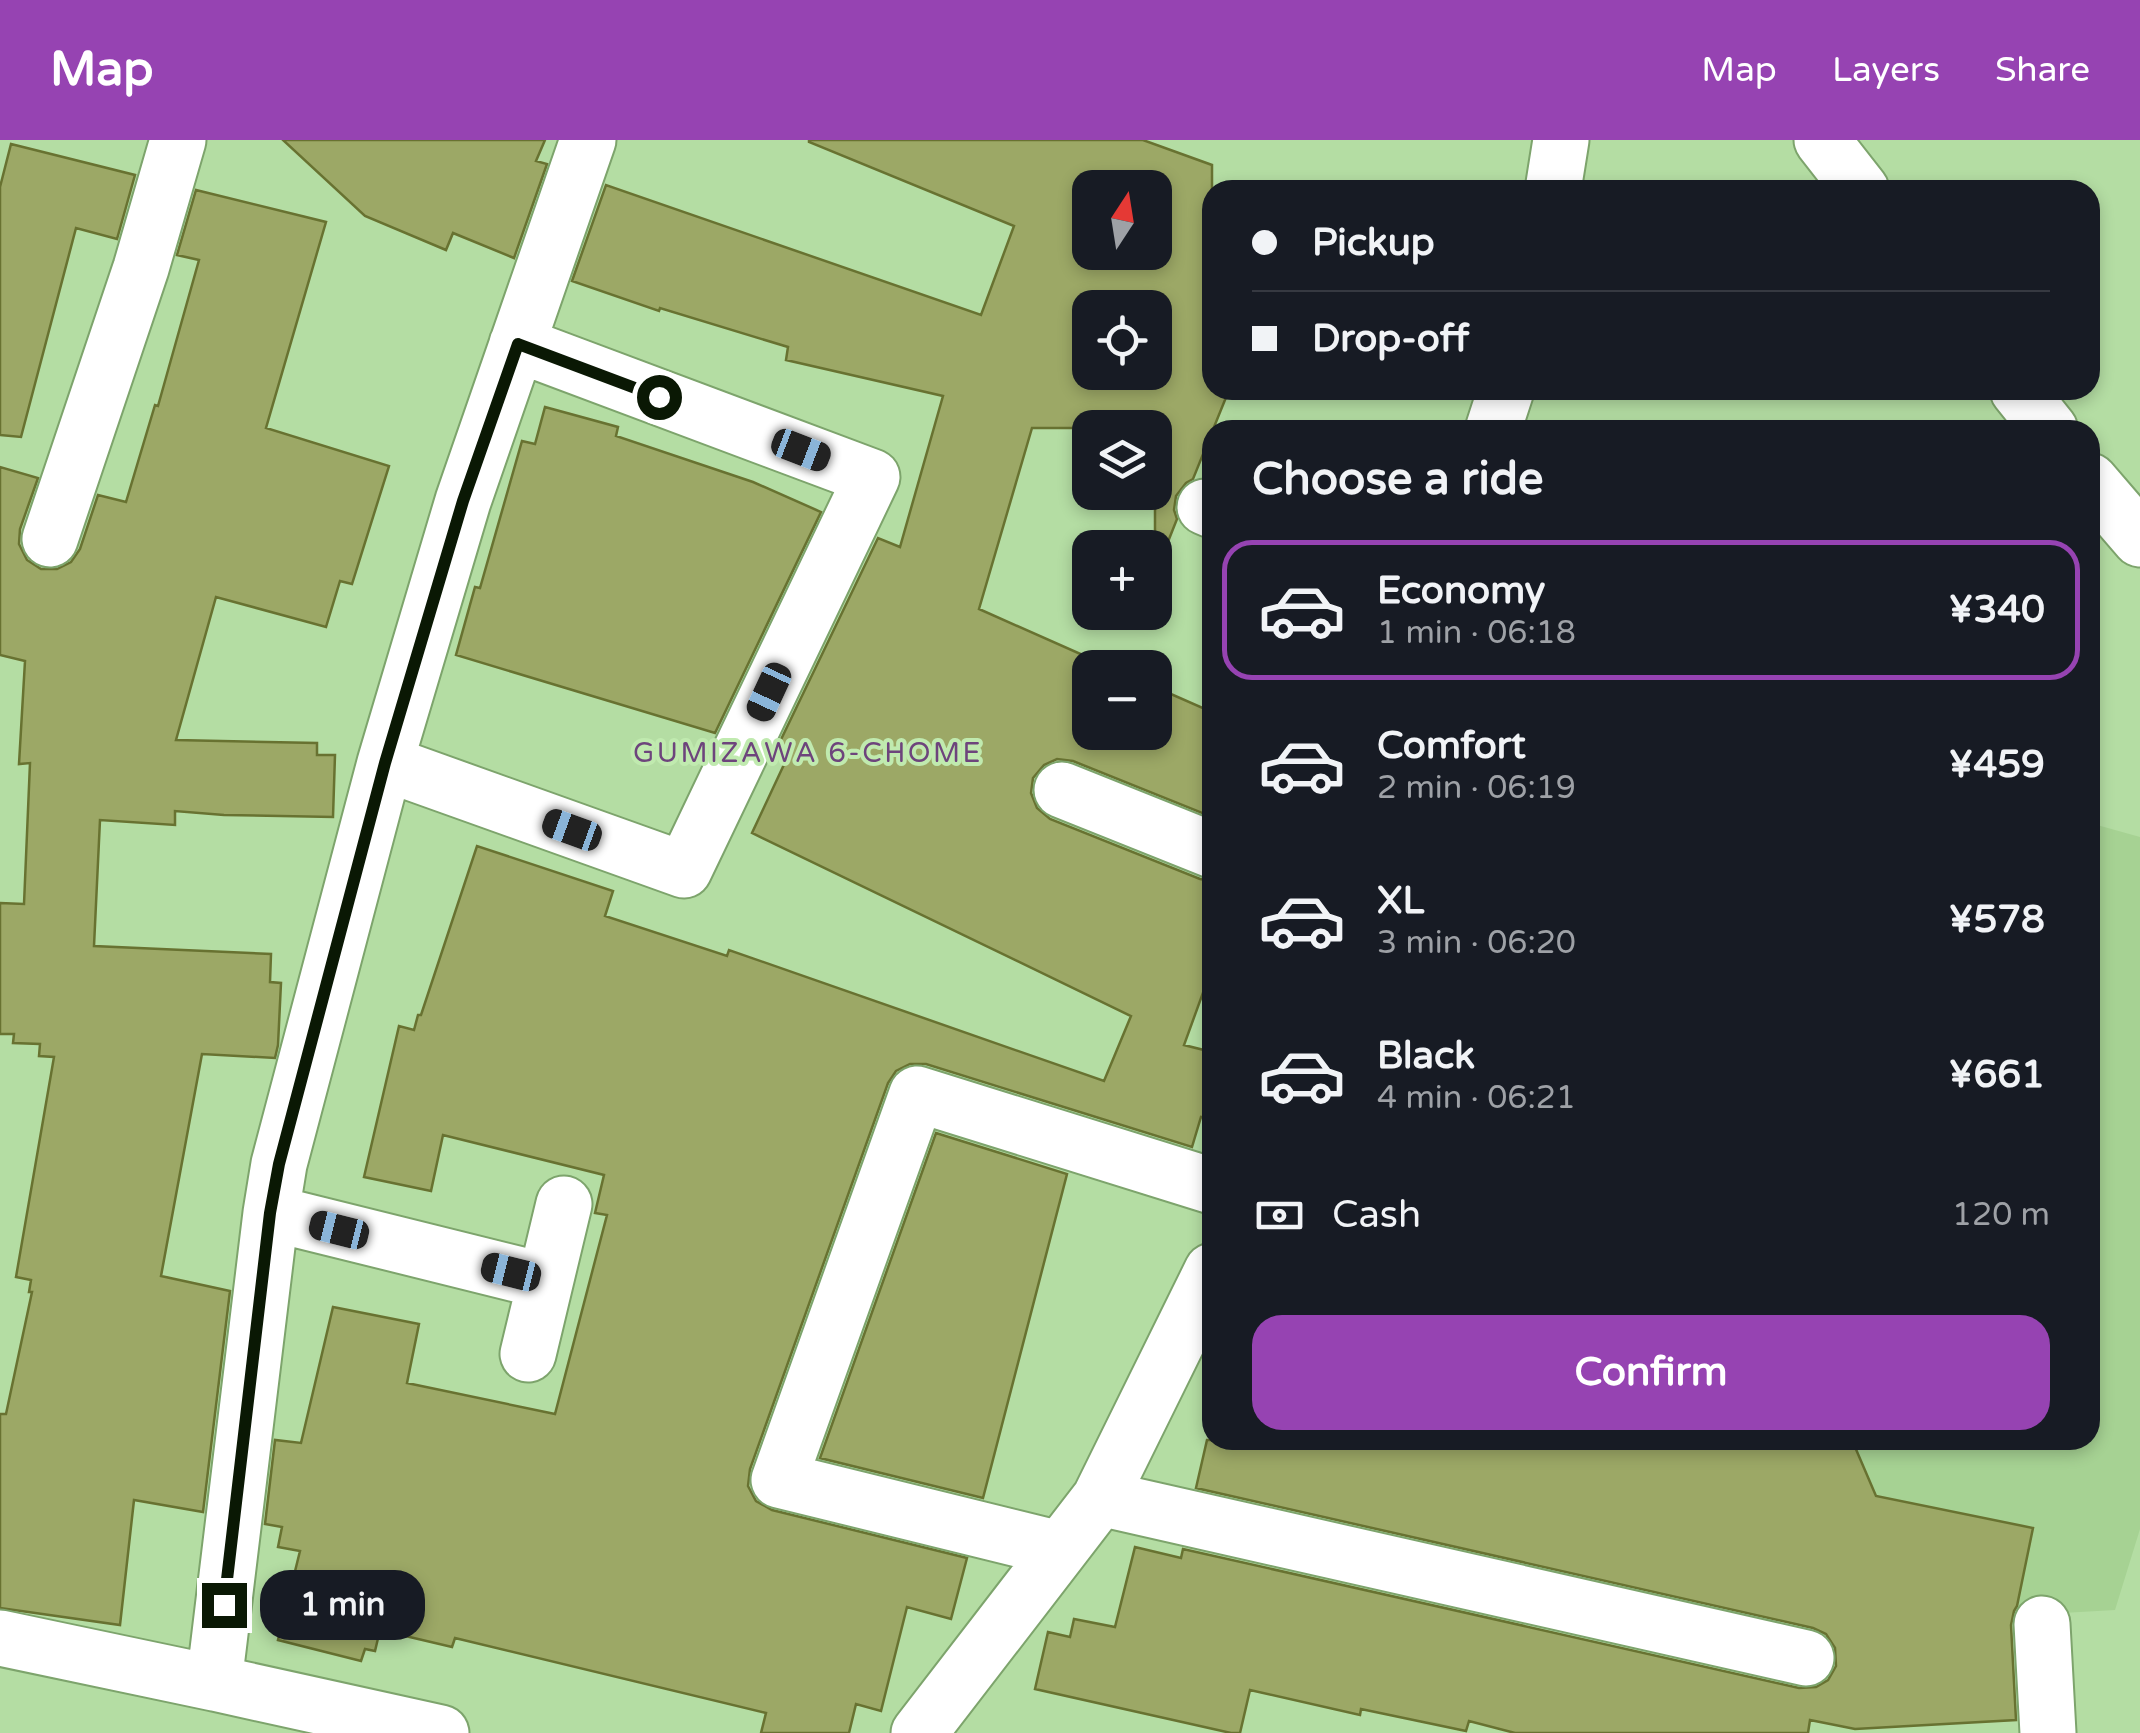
<!DOCTYPE html>
<html lang="en">
<head>
<meta charset="utf-8">
<style>
	body { margin:0; font-family:"Varela Round",sans-serif; background:#20242c; color:#f1f3f6; height:100vh; display:flex; flex-direction:column; font-size:38px; white-space:nowrap }
	* { box-sizing:border-box; margin:0 }
	p { font-size:32px; color:#9ea1a6 }
	.icon { flex:none; width:55px; height:55px; fill:none; stroke:currentColor; stroke-width:2; stroke-linecap:round; stroke-linejoin:round }
	.map { position:relative; flex:1; overflow:hidden }
	.drawer { position:absolute; left:1202px; top:280px; width:898px; height:1030px; display:flex; flex-direction:column; background:#171b24; border-radius:30px; box-shadow:0 5px 15px #0003 }
	.drawer>* { flex:none }
	.banner { position:absolute; left:1202px; top:40px; width:898px; height:220px; border-radius:30px; box-shadow:0 5px 15px #0003; display:grid; align-content:center; height:220px; padding:0 50px; background:#171b24 }
	.needle { width:65px; rotate:12deg }
	.buttons { position:absolute; left:1072px; top:30px; display:grid; gap:20px }
	.buttons a { display:grid; place-items:center; width:100px; height:100px; border-radius:20px; background:#171b24; box-shadow:0 5px 15px #0003; font-size:50px }
	.end { position:absolute; width:45px; height:45px; margin:-22px; border:12px solid #0a1804; background:#fff; box-shadow:0 0 0 5px #fff }
	.from { border-radius:50% }
	.bubble { position:absolute; height:70px; border-radius:30px; background:#171b24; box-shadow:0 5px 15px #0003; font-size:32px; font-weight:700; line-height:70px; text-align:center }
	.car { position:absolute; width:30px; height:60px; margin:-30px -15px; border-radius:12px; box-shadow:0 0 8px 2px #0007; background:linear-gradient(#222 24%,#8ab4d8 0 40%,#222 0 76%,#8ab4d8 0 86%,#222 0) }
	.banner b { display:flex; align-items:center; gap:35px; height:95px; font-size:38px }
	.banner b+b { border-top:2px solid #363941 }
	.banner i { width:25px; height:25px; background:#f1f3f6 }
	ul { padding:0; list-style:none }
	li { display:flex; align-items:center; gap:30px; height:140px; margin:0 20px 15px; padding:0 30px; border:5px solid transparent; border-radius:30px }
	li div { flex:1 }
	li b { display:block; font-size:38px }
	li em { font-style:normal; font-weight:700 }
	li.current { border-color:#9643b2 }
	li>.icon { width:90px; height:90px; stroke-width:1.5 }
	h2 { padding:0 50px; font-size:45px; line-height:120px }
	.pay { display:flex; align-items:center; gap:25px; height:110px; padding:0 50px; font-size:38px }
	.pay p { margin-inline-start:auto }
	.primary-button { display:flex; gap:20px; margin-top:auto; padding:20px 50px }
	.primary-button a { flex:1; height:115px; border-radius:30px; background:#9643b2; color:#fff; font-size:40px; font-weight:700; line-height:115px; text-align:center }
	header { display:flex; align-items:center; gap:60px; box-sizing:border-box; height:140px; padding:0 50px; background:#9643b2; color:#fff }
	header strong { font-size:48px }
	nav { display:flex; gap:55px; margin-inline-start:auto; font-size:35px }
	.map>svg:first-child { display:block }
	.built { fill:#a6d293 }
	.building { fill:#9ca866; stroke:#687231; stroke-width:2.5; fill-rule:evenodd }
	.lines { fill:none; stroke-linecap:round; stroke-linejoin:round }
	.minor-casing { stroke:#7da46c; stroke-width:59 }
	.minor { stroke:#fff; stroke-width:55 }
	.route { stroke:#0a1804; stroke-width:12 }
	.labels { text-anchor:middle; stroke-width:8; stroke-linejoin:round; paint-order:stroke }
	.neighbourhood-label { font-size:28px; letter-spacing:2.5px; fill:#6d447c; stroke:#c0eaaf }
</style>
</head>
<body>
<header>
<strong>Map</strong>
<nav><a>Map</a><a>Layers</a><a>Share</a></nav>
</header>
<div class="map">
<svg width="2140" height="1593" viewBox="0 0 2140 1593">
	<rect width="100%" height="100%" fill="#b4dda3"/>
	<path class="built" d="M2090,683L2140,697V1389L2115,1470L1818,1487L1731,1300H2090Z"/>
	<path class="building" d="M283,0H545L536,21L547,24L514,118L453,93L446,110L365,76Z
		M809,0H1143L1212,25V250H1229L1193,339L1186,343L1176,356L1174,370L1177,379L1158,427L1155,426V288H1032L979,469L1112,528H1090V592H1155V547L1212,572V677L1073,621L1057,619L1044,625L1033,638L1031,653L1037,668L1050,679L1200,739L1212,741V828L1184,905L1212,912V979L1201,977L1192,1007L926,924H910L896,931L888,943L750,1329L748,1346L756,1361L772,1370L967,1418L951,1479L907,1467L881,1571L856,1564L849,1593H761L766,1573L455,1498L452,1507L380,1490L375,1511L365,1509L361,1521L278,1500L300,1411L278,1407L282,1387L265,1384L275,1300L301,1303L333,1167L419,1184L407,1243L555,1274L607,1075L595,1073L604,1035L443,995L431,1051L364,1037L399,886L414,890L418,875H421L477,706L613,751L605,776L727,816L729,810L1104,941L1131,876L752,693L788,616L775,612L878,398L900,407L943,256L786,220L788,207L660,168L659,171L572,141L606,45L981,175L1014,86L809,2ZM1090,48H1155V112H1090ZM1090,168H1155V232H1090Z
		M11,4L135,35L117,99L76,88L21,297L0,295V47Z
		M196,50L326,82L266,288L389,326L352,444L340,441L326,487L216,457L176,600L317,603V615H335L333,677L224,675L175,671V685L100,680L94,806L271,814L270,842L281,843L278,905L275,918L202,914L161,1136L230,1151L203,1372L134,1360L120,1485L0,1468V1274H6L32,1152H29L31,1140L16,1137L54,917L39,916L40,904L13,903L14,894H0V763L24,764L30,623L19,624L25,521L0,515V327L38,338L20,389L19,404L27,420L41,429H57L71,422L80,409L98,355L126,362L155,265L158,266L199,120L177,115Z
		M545,267L618,287L616,296L753,342L821,372L715,593L456,515L475,447L480,448L522,301L535,304Z
		M936,993L1067,1034L983,1358L820,1318Z
		M1207,1300H1852L1876,1356L2033,1388L2017,1466L2014,1471L2011,1485L2016,1580L1855,1589L1810,1580L1808,1593H1515L1469,1581L1466,1591L1361,1569L1360,1575L1250,1550L1240,1593H1231L1035,1549L1048,1492L1070,1497L1074,1479L1115,1487L1135,1407L1181,1418L1183,1409L1799,1548L1816,1547L1828,1540L1836,1526L1835,1508L1826,1494L1813,1488L1196,1348Z"/>
	<g class="lines">
		<defs>
			<path id="minor" d="M1822,0L1861,50
				M1553,50L1561,0
				M2018,250L2050,290
				M1493,290L1506,250
				M2090,341L2140,399
				M1205,367L1212,370
				M50,399L141,128L178,0
				M385,623L684,730L872,337L517,204
				M1062,650L1212,710
				M271,1073L545,1141
				M528,1214L564,1064
				M1100,1358L1806,1518
				M1059,1409L779,1340L917,954L1212,1046
				M2042,1484L2048,1593
				M0,1498L214,1543
				M441,1593L214,1543L271,1073L279,1024L385,623L463,361L588,0
				M919,1593L1100,1358L1212,1131"/>
		</defs>
		<use href="#minor" class="minor-casing"/>
		<use href="#minor" class="minor"/>
	</g>
	<g class="lines">
		<path class="route" d="M224,1465L270,1073L279,1024L385,623L463,361L518,204L659,257"/>
	</g>
	<g class="labels">
		<g class="neighbourhood-label">
			<text x="808" y="622">GUMIZAWA 6-CHOME</text>
		</g>
	</g>
</svg>
<div class="buttons">
<a><svg class="needle" viewBox="-14 -14 28 28"><path d="M0-13l5 13h-10z" fill="#e53935"/><path d="M0 13l5-13h-10z" fill="#9ea1a6"/></svg></a>
<a><svg class="icon" aria-label="locate" viewBox="0 0 24 24"><circle cx="12" cy="12" r="6"/><path d="M12 2v4M12 18v4M2 12h4M18 12h4"/></svg></a>
<a><svg class="icon" aria-label="layers" viewBox="0 0 24 24"><path d="M12 4l9 5-9 5-9-5zM3 14l9 5 9-5"/></svg></a>
<a>+</a>
<a>−</a>
</div>
<i class="end from" style="left:659px;top:257px"></i>
<i class="end" style="left:224px;top:1465px"></i>
<div class="bubble" style="left:260px;top:1430px;width:165px">1 min</div>
<i class="car" style="left:801px;top:310px;rotate:111deg"></i>
<i class="car" style="left:769px;top:552px;rotate:205deg"></i>
<i class="car" style="left:572px;top:690px;rotate:290deg"></i>
<i class="car" style="left:339px;top:1090px;rotate:284deg"></i>
<i class="car" style="left:511px;top:1132px;rotate:284deg"></i>
<div class="banner">
<b><i class="from"></i>Pickup</b>
<b><i></i>Drop-off</b>
</div>
<section class="drawer">
<h2>Choose a ride</h2>
<ul>
<li class="current"><svg class="icon" aria-label="car" viewBox="0 0 24 24"><path d="M5 17H2v-5l4-1 3-4h7l3 4 3 1v5h-3M9 17h6M6 11h13"/><circle cx="7" cy="17" r="2"/><circle cx="17" cy="17" r="2"/></svg><div><b>Economy</b><p>1 min · 06:18</p></div><em>¥340</em></li>
<li><svg class="icon" aria-label="car" viewBox="0 0 24 24"><path d="M5 17H2v-5l4-1 3-4h7l3 4 3 1v5h-3M9 17h6M6 11h13"/><circle cx="7" cy="17" r="2"/><circle cx="17" cy="17" r="2"/></svg><div><b>Comfort</b><p>2 min · 06:19</p></div><em>¥459</em></li>
<li><svg class="icon" aria-label="car" viewBox="0 0 24 24"><path d="M5 17H2v-5l4-1 3-4h7l3 4 3 1v5h-3M9 17h6M6 11h13"/><circle cx="7" cy="17" r="2"/><circle cx="17" cy="17" r="2"/></svg><div><b>XL</b><p>3 min · 06:20</p></div><em>¥578</em></li>
<li><svg class="icon" aria-label="car" viewBox="0 0 24 24"><path d="M5 17H2v-5l4-1 3-4h7l3 4 3 1v5h-3M9 17h6M6 11h13"/><circle cx="7" cy="17" r="2"/><circle cx="17" cy="17" r="2"/></svg><div><b>Black</b><p>4 min · 06:21</p></div><em>¥661</em></li>
</ul>
<div class="pay"><svg class="icon" aria-label="cash" viewBox="0 0 24 24"><path d="M3 7h18v10H3z"/><circle cx="12" cy="12" r="2"/></svg>Cash<p>120 m</p></div>
<div class="primary-button"><a>Confirm</a></div>
</section>
</div>
</body>
</html>
